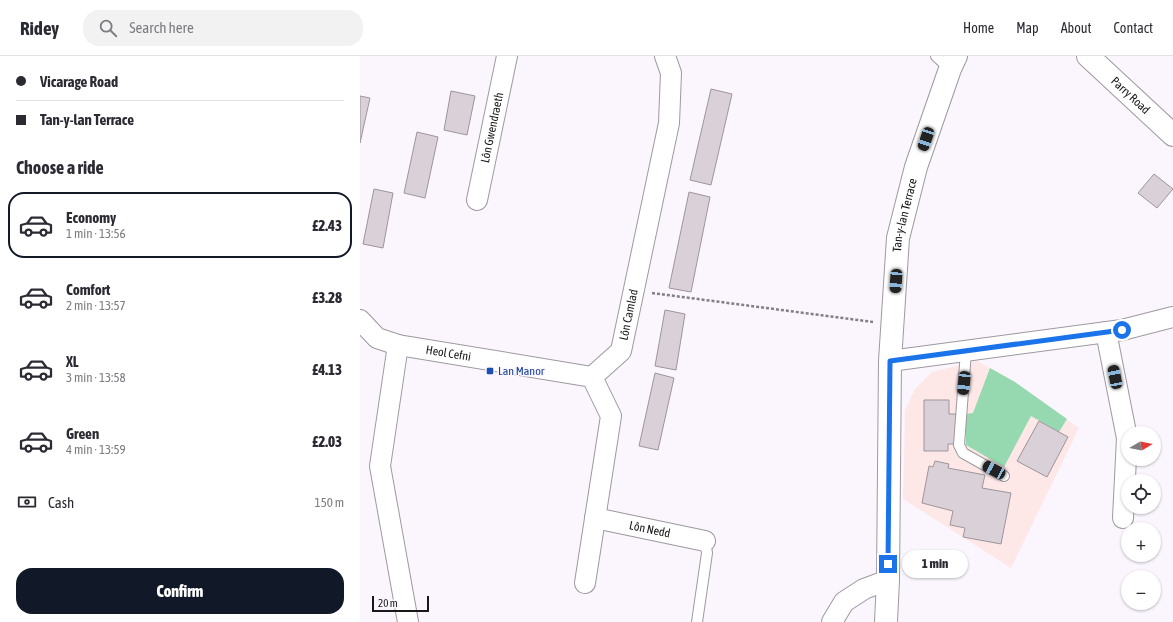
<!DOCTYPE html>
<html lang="en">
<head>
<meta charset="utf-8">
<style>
	body { margin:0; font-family:"Asap Condensed",sans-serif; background:#f2f2f3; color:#2b2b33; height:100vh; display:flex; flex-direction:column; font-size:15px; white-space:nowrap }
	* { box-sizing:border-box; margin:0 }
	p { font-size:13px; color:#7c7c81 }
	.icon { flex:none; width:22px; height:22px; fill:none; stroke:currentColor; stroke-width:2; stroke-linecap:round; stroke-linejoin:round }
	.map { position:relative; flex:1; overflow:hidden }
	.sheet { display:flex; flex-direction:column; background:#fff; width:360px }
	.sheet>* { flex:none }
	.guide { display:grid; align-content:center; height:88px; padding:0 16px; background:#fff }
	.needle { width:26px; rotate:80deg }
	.buttons { position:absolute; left:761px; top:370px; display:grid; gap:8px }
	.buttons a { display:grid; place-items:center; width:40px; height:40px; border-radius:50%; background:#fff; box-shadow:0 1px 3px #0004; font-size:20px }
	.scale { position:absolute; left:12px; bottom:10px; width:57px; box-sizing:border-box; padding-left:4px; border:2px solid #191719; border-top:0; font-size:11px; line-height:14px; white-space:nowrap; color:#191719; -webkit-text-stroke:3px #fbf5fd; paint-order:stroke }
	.end { position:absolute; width:18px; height:18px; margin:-9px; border:5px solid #1a73e8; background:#fff; box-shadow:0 0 0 2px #fff }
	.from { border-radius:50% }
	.bubble { position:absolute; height:28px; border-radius:14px; background:#fff; box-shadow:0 1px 3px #0004; font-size:13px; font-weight:800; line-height:28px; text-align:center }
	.car { position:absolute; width:12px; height:24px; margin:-12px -6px; border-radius:5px; box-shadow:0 0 3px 1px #0007; background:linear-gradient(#222 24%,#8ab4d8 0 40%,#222 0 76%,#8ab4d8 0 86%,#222 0) }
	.guide b { display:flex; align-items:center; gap:14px; height:38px; font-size:15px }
	.guide b+b { border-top:1px solid #e1e1e2 }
	.guide i { width:10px; height:10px; background:#2b2b33 }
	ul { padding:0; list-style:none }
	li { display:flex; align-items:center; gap:12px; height:66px; margin:0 8px 6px; padding:0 8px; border:2px solid transparent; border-radius:16px }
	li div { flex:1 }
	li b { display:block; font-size:15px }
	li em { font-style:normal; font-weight:800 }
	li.on { border-color:#111827 }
	li>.icon { width:36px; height:36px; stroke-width:1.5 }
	h2 { padding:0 16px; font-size:18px; line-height:48px }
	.pay { display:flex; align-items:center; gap:10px; height:44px; padding:0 16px; font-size:15px }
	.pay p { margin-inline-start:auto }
	.button { display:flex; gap:8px; margin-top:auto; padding:8px 16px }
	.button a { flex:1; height:46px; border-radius:16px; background:#111827; color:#fff; font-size:16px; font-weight:800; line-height:46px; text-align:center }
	header { display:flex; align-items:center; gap:24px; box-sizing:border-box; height:56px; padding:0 20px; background:#fff; border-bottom:1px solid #e1e1e2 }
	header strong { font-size:19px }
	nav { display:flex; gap:22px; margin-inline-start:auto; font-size:14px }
	.search { width:280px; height:36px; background:#f2f2f3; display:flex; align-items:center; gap:10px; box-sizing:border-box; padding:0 14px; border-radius:16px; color:#7c7c81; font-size:15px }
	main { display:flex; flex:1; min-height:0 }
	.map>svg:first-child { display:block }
	.education { fill:#fee8e7 }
	.green { fill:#96d9b1 }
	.building { fill:#d9d1d7; stroke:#9d959b }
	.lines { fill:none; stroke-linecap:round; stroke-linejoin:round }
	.lane-casing { stroke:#9e99a0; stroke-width:12 }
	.street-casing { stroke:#9e99a0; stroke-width:22 }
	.secondary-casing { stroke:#9e99a0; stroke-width:24 }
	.path { stroke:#837f84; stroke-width:2.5; stroke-dasharray:3 2; stroke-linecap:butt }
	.lane { stroke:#fff; stroke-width:10 }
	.street { stroke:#fff; stroke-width:20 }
	.secondary { stroke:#fff; stroke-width:22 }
	.route { stroke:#1a73e8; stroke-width:5 }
	.transit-dot { fill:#1a4fb4; stroke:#fbf5fd; stroke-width:1.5 }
	.labels { text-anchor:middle; stroke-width:3; stroke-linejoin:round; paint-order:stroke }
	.street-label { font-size:12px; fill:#191719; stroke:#fbf5fd }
	.transit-label { font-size:12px; fill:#164399; stroke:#fbf5fd; text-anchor:start }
</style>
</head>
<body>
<header>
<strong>Ridey</strong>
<div class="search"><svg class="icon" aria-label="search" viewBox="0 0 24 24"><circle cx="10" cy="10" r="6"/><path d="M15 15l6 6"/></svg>Search here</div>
<nav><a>Home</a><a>Map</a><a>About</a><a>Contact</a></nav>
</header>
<main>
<section class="sheet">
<div class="guide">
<b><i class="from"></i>Vicarage Road</b>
<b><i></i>Tan-y-lan Terrace</b>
</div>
<h2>Choose a ride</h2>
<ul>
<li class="on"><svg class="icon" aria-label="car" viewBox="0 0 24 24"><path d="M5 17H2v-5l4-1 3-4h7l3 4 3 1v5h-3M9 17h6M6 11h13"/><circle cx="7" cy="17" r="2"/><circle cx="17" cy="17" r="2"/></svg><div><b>Economy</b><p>1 min · 13:56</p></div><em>£2.43</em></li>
<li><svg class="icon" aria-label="car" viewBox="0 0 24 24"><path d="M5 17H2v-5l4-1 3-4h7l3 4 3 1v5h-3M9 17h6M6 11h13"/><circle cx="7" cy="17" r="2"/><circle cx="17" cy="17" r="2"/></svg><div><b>Comfort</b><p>2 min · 13:57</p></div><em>£3.28</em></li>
<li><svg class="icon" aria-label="car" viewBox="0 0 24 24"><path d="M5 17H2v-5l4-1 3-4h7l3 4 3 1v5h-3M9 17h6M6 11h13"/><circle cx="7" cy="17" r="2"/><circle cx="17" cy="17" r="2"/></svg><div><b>XL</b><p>3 min · 13:58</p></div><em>£4.13</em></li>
<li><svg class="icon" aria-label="car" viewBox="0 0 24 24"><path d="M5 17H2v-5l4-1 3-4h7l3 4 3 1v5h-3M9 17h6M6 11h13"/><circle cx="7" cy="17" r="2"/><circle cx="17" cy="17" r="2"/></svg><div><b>Green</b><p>4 min · 13:59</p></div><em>£2.03</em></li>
</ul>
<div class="pay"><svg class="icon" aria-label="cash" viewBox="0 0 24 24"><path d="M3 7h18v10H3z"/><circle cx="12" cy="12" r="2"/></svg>Cash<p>150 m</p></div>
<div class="button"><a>Confirm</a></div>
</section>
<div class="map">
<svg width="813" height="566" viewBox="0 0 813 566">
	<rect width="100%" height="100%" fill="#fbf5fd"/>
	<path class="education" d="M617,305L655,326L719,372L651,512L543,443L545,354L555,333L572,316Z"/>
	<path class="green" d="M630,312L655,326L707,363L699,376L671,360L644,411L606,389V358L613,357Z"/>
	<path class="building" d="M351,33L372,38L351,129L330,124Z
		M91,35L115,40L107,79L84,74Z
		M0,40L10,42L0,87Z
		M57,76L78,81L65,142L44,137Z
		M794,118L813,133L797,152L778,137Z
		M14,133L33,137L23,192L3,188Z
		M329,136L350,141L331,236L309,232Z
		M305,254L325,258L316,314L295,310Z
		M295,317L314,322L298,394L279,390Z
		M564,344H589V358H596V388H588V395H564Z
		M679,365L708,381L687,421L657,405Z
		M575,405L589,408L588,412L625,419L622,432L651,437L641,488L603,481L605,472L590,469L593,455L562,447L569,410L573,411Z"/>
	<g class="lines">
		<defs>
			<path id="lane" d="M576,0L590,13
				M606,295L599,389L603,397L644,420
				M337,566L347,497L345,485"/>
			<g id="street">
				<path id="s1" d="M117,144L147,0"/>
				<path id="s2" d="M0,264L17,282L38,289L232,321"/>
				<path d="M746,276L767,382L763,462"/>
				<path d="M38,289L20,410L48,566"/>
				<path d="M530,305L762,274L813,261"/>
				<path id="s3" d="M232,321L261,295L309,67L311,17L305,0"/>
				<path id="s4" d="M235,462L345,485"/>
				<path d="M225,527L251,360L232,321"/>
				<path d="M472,566L484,546L504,533L528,524"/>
			</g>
			<g id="secondary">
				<path id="s5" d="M728,0L813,79"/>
				<path id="s6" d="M526,566L528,524L530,305L538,182L556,111L590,13L596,0"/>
			</g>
		</defs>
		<use href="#lane" class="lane-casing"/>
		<use href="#street" class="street-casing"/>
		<use href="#secondary" class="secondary-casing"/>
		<path class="path" d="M292,237L513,266"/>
		<use href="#lane" class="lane"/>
		<use href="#street" class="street"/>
		<use href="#secondary" class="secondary"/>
	</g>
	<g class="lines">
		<path class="route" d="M528,508L530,305L762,274"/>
	</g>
	<rect class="transit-dot" x="126" y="311" width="8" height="8" rx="2"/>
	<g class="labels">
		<g class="street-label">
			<text dy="4" stroke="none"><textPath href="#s5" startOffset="58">Parry Road</textPath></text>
			<text dy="4" stroke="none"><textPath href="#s1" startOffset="74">Lôn Gwendraeth</textPath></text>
			<text dy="4" stroke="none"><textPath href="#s6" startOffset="408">Tan-y-lan Terrace</textPath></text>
			<text dy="4" stroke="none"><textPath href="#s3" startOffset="76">Lôn Camlad</textPath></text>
			<text dy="4" stroke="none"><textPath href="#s2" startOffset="98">Heol Cefni</textPath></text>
			<text dy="4" stroke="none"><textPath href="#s4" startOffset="56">Lôn Nedd</textPath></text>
		</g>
		<g class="transit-label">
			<text x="138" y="319">Lan Manor</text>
		</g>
	</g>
</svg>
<div class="buttons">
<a><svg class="needle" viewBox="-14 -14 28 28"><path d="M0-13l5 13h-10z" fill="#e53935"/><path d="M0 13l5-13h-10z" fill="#7c7c81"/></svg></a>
<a><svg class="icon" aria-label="locate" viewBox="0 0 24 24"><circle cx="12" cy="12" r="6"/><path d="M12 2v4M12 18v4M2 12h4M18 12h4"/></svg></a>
<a>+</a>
<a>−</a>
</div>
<div class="scale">20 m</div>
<i class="end from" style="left:762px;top:274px"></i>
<i class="end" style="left:528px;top:508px"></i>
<div class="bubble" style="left:542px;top:494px;width:66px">1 min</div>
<i class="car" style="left:566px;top:83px;rotate:199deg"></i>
<i class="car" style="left:536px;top:225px;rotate:184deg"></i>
<i class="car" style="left:755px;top:321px;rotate:349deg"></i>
<i class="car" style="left:604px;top:327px;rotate:186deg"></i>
<i class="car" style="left:634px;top:414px;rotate:298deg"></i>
</div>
</main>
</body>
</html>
